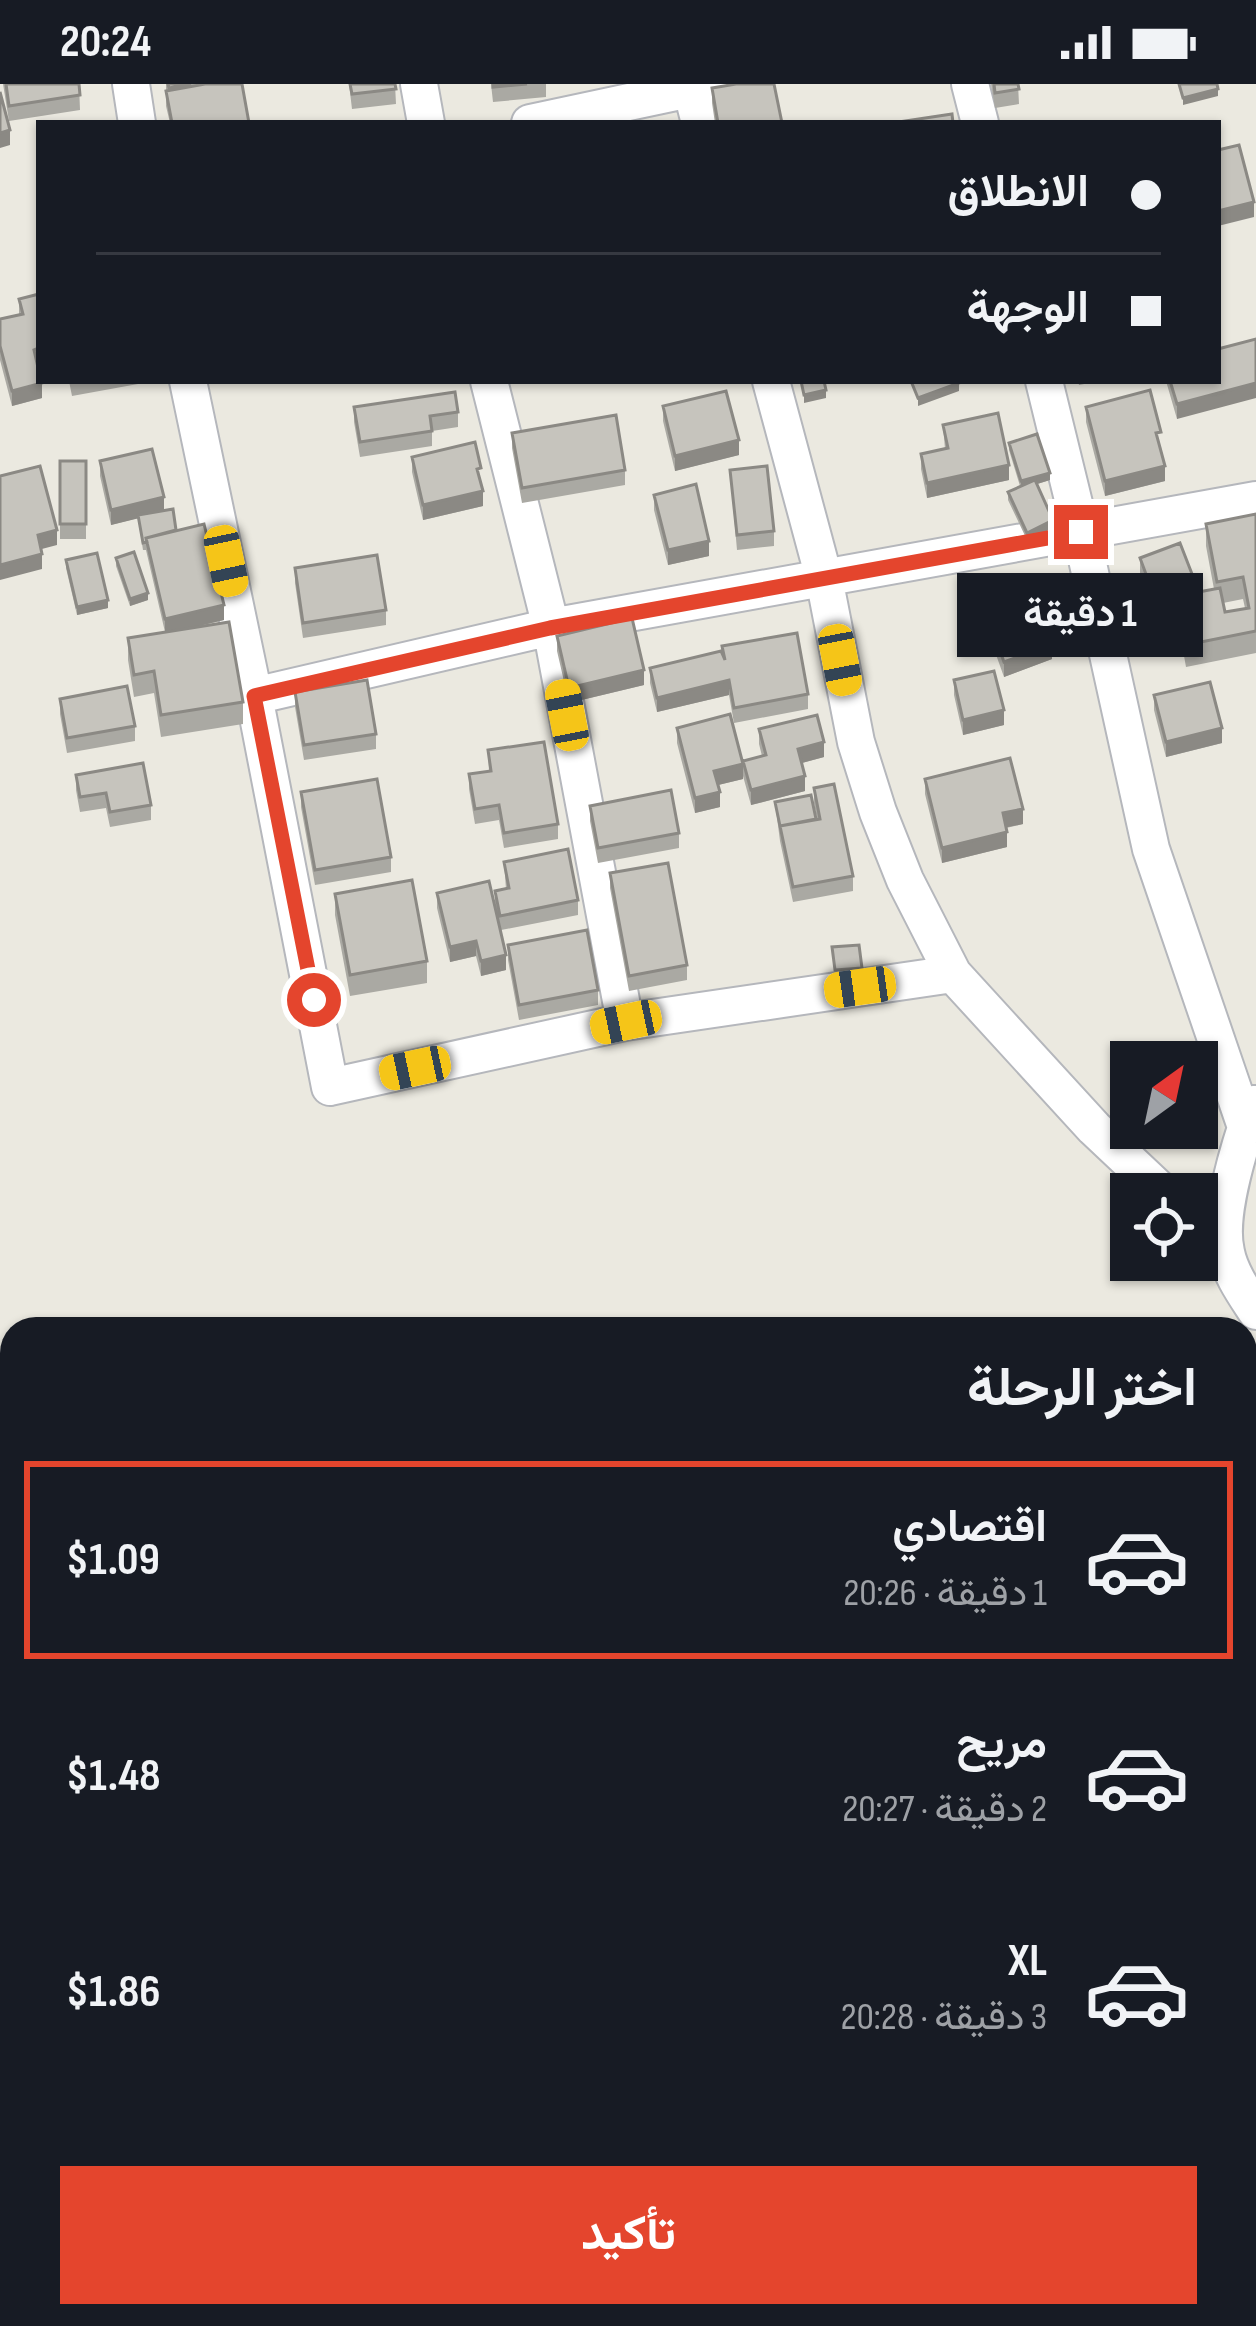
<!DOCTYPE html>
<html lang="ar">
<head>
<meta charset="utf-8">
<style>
	body { margin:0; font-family:"Sofia Sans Condensed",Vazirmatn,sans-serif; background:#20242c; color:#f1f3f6; direction:rtl; height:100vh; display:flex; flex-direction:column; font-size:45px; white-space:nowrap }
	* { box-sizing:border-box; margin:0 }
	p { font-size:39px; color:#9ea1a6 }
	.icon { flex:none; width:66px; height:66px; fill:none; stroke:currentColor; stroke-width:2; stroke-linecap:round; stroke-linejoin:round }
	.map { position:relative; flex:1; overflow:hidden; direction:ltr }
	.side { position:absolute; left:0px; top:1233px; width:1257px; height:1011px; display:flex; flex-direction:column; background:#171b24; border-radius:36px 36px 0 0; box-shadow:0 3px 9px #0004; direction:rtl }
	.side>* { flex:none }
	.banner { position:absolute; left:36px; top:36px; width:1185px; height:264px; border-radius:0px; box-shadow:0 3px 9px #0004; direction:rtl; display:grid; align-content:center; height:264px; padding:0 60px; background:#171b24 }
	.needle { width:78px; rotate:33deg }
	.controls { position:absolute; left:1110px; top:957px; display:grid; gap:24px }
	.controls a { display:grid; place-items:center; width:108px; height:108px; border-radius:0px; background:#171b24; box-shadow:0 3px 9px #0004; font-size:60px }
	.end { position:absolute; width:54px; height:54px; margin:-27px; border:15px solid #e4452d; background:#fff; box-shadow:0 0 0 6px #fff }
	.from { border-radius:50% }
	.bubble { position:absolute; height:84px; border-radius:0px; background:#171b24; box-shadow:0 3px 9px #0004; font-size:39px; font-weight:700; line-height:84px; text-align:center; direction:rtl }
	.car { position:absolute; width:36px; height:72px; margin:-36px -18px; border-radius:15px; box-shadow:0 0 9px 3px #0007; background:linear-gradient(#f5c518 24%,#345 0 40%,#f5c518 0 76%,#345 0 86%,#f5c518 0) }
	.banner b { display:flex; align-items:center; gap:42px; height:114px; font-size:45px }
	.banner b+b { border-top:3px solid #363941 }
	.banner i { width:30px; height:30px; background:#f1f3f6 }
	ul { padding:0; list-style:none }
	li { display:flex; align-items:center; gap:36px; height:198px; margin:0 24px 18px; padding:0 36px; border:6px solid transparent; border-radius:0px }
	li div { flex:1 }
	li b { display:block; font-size:45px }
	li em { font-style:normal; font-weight:700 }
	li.on { border-color:#e4452d }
	li>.icon { width:108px; height:108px; stroke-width:1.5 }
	h2 { padding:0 60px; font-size:54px; line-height:144px }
	.action { display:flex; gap:24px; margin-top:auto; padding:24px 60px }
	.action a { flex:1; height:138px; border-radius:0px; background:#e4452d; color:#fff; font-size:48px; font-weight:700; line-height:138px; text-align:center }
	.status { display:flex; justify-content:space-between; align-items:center; height:84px; padding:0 60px; background:#171b24; direction:ltr }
	.status svg { height:33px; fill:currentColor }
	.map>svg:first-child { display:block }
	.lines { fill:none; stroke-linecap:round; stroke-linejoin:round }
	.street-casing { stroke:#b5b7bc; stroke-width:40 }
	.street { stroke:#fff; stroke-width:36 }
	.wall { fill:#aaa9a3; fill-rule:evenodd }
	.shaded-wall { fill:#8b8984 }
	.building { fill:#c6c4bd; stroke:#8b8984; stroke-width:3 }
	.route { stroke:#e4452d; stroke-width:15 }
</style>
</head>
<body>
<div class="status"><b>20:24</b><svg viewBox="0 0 49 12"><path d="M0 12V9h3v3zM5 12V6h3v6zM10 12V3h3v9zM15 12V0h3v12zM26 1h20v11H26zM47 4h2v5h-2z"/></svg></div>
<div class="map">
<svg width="1256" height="2242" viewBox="0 0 1256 2242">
	<rect width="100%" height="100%" fill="#ebe9e0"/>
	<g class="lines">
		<defs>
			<path id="street" d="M131,0L137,39
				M419,0L426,39
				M690,0L700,39
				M970,0L980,39
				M530,39L714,0
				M188,297L254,612L330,1003L625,938L953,890
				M489,297L551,543L625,938
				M771,297L824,494L856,658L878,728L905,796L953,890L1094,1044L1164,1110
				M1044,297L1081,448L1151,765L1246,1043
				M254,612L551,543L1256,416
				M1254,1020C1241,1057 1217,1131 1226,1168C1230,1189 1245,1210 1256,1227
				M846,2232L855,2242
				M1182,2232L1191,2242"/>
		</defs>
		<use href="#street" class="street-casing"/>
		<use href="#street" class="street"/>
	</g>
	<path class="wall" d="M3,0H79L80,26L9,37Z
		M166,0H242L249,39H170L166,22Z
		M349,0H395L396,20L352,25Z
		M491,0H546V13L493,18Z
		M991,0H1018L1019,20L995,24Z
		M712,4L782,39H715L712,19Z
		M39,210V279L37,280L42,314L12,322L0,276V235L19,231V215Z
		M69,297H138V300L72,312Z
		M1078,297H1100L1079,301Z
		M1166,297H1218L1177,335Z
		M663,322L739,371L675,387L663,337Z
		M354,323L458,328V343L432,347V362L360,373L354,338Z
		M1086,323L1161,363L1165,397L1105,412L1086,338Z
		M943,341L1009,396L927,414L921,385V370L945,365Z
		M512,349L625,386V401L522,419L512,364Z
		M1009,359L1050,396L1037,400L1053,444L1027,456L1008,416V408L1020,402L1009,366Z
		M412,373L481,399L483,422L423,436L412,388Z
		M60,377H86V455H60Z
		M100,377L164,427L176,446L224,536L191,544L243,618V640L161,653L154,609L134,613L128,576V554L165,548L146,466H143L138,434L111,441L100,392Z
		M730,386L774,447V462L737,466Z
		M654,411L709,472L668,481L654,426Z
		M1256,430V569L1186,583L1177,533L1159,540L1140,489V474L1199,508L1214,505L1206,462V440ZM1243,515L1245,524L1225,528L1223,519Z
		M116,474L148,516L130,522L116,482Z
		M66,476L108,524L77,531L66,484Z
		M295,484L386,526V541L303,554L295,499Z
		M1102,527L1152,553L1117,568L1102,534Z
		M989,536L1052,575L1004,593L989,551Z
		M557,552L644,601L569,619L557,567Z
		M722,562L808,610V625L734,639L729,611L657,628L650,599V584L722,571Z
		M954,596L1004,641L963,651L954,611Z
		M295,608L376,650V665L304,676L295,623Z
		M1154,611L1222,659L1166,673L1154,626Z
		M60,615L135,642V657L67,669L60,630Z
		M677,644L743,695L718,701L720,723L695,729L677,659Z
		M759,645L824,673L802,679L805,707L751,721L743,692V677L762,672L759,660Z
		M488,666L558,740V755L504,764L499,736L475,740L469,705V690L489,687Z
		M76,691L151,721V736L110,743L106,724L80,728L76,706Z
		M925,695L1023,740L1006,744L1007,763L942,779L925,710Z
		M814,704L853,792V807L793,818L780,757L775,718L817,735L814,719Z
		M301,708L391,773V788L315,801L301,723Z
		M590,722L679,749V764L598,779L590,737Z
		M504,778L578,816V831L501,846L506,886L481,892L476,872L450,878L437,824V809L495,824V807L506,805Z
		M610,789L687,881V896L629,907L610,804Z
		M335,810L427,877V899L350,912L335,831Z
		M508,861L598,906V921L519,936L508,876Z
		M859,861L862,891L835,894L832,863Z
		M195,2232H236L225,2242H204Z
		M399,2232H464L476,2242H411Z
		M672,2232H721L709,2242H680Z
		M907,2232H927L918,2242Z"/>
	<path class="shaded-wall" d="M1218,5V12L1183,21V14Z
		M10,46V61L0,64V49Z
		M1254,118V133L1218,142V127Z
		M42,299V314L12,322V307Z
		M959,299V307L918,322V314Z
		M1256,299V314L1177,335V320Z
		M826,306V314L804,319V311Z
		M739,356V371L675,387V372Z
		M1009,381V396L927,414V399Z
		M1165,382V397L1105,412V397Z
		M1050,389V396L1021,405V397Z
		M483,407V422L423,436V421Z
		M164,413V428L111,441V426Z
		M1053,436V444L1027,456V449Z
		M57,446V461L38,466V451Z
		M709,457V472L668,481V466Z
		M42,470V485L0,496V481Z
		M148,509V516L130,522V515Z
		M108,516V524L77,531V523Z
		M1177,518V533L1159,540V525Z
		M224,521V536L165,550V535Z
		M1152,546V553L1117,568V561Z
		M1052,560V575L1004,593V578Z
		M644,586V601L569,619V604Z
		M729,596V611L657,628V614Z
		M1004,626V641L963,651V636Z
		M1222,644V659L1166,673V658Z
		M824,658V673L798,680V665Z
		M743,680V695L714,702V687Z
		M805,692V707L751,721V706Z
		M720,708V723L695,729V714Z
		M1023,725V740L1003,744V729Z
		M1007,748V763L942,779V764Z
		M476,857V872L450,878V863Z
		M506,871V886L481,892V877Z
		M227,2232H236L225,2242H216Z
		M703,2232H721L709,2242H692Z
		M917,2232H927L918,2242Z"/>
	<path class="building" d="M6,0H79L80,11L9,22Z
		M168,0H191L169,4Z
		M205,0H242L249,39H172L166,7Z
		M350,0H395L396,5L352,10Z
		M493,0H527L493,3Z
		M736,0H774L782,39H718L712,4Z
		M994,0H1018L1019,5L995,9Z
		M1179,0H1217L1218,5L1183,14Z
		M0,8L10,46L0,49Z
		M952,30L953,39H892Z
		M1239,61L1254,118L1218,127V66Z
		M39,210V264L34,266L39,288V297L42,299L12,307L0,262V235L23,230L19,215Z
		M1256,255V299L1177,320L1170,297H1218V265Z
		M801,297H824L826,306L804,311Z
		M911,297H958L959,299L918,314Z
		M1150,306L1161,348L1156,349L1165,382L1105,397L1086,323Z
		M726,307L739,356L675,372L663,322Z
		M455,308L458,328L430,332L432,347L360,358L354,323Z
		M998,329L1009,381L927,399L921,370L948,364L943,341Z
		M616,331L625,386L522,404L512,349Z
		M1037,350L1050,389L1021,397L1009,359Z
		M475,358L481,384L477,385L483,407L423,421L412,373Z
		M152,365L164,413L111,426L100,377Z
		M60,377H86V440H60Z
		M40,382L57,446L38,451L42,470L0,481V392Z
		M767,382L774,447L737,451L730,386Z
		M1035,396L1053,436L1027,449L1008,408Z
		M696,400L709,457L668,466L654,411Z
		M173,425L176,446L146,454L147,458L143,459L138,431Z
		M1256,430V547L1186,561L1177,512L1220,504L1225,528L1249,524L1243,493L1217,498L1206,440Z
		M204,440L224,521L165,535L146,454Z
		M1180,459L1199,508L1177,512V518L1159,525L1140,474Z
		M134,468L148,509L130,515L116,474Z
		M97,469L108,516L77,523L66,476Z
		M377,471L386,526L303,539L295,484Z
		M1137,512L1152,546L1117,561L1102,527Z
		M1037,519L1052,560L1004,578L989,536Z
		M632,534L644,586L569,604L557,552Z
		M229,538L243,618L161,631L154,587L134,591L128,554Z
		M797,549L808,610L734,624L729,596L657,614L650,584L721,567L725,576L722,562Z
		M994,587L1004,626L963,636L954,596Z
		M367,596L376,650L304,661L295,608Z
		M1210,598L1222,644L1166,658L1154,611Z
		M127,602L135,642L67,654L60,615Z
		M730,630L743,680L714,687L720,708L695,714L677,644Z
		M817,631L824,658L798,665L805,692L751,706L743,677L766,671L759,645Z
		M544,658L558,740L504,749L499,721L475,725L469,690L491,687L488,666Z
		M1010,674L1023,725L1003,729L1007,748L942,764L925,695Z
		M143,679L151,721L110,728L106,709L80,713L76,691Z
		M377,695L391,773L315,786L301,708Z
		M834,700L853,792L793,803L780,742L820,735L814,704Z
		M671,706L679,749L598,764L590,722Z
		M811,711L816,735L780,742L775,718Z
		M568,765L578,816L500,832L495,807L509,804L504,778Z
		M668,779L687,881L629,892L610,789Z
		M412,796L427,877L350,891L335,810Z
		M489,797L506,871L481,877L476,857L450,863L437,809Z
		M587,846L598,906L519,921L508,861Z
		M859,861L862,884L835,886L832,863Z
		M0,2189L12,2199V2232H48L39,2242H0Z
		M202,2232H227L216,2242H211Z
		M417,2232H464L476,2242H428Z
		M603,2232H644L655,2242H593Z
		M685,2232H703L692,2241Z
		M959,2232H1002L1011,2240L1010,2242H950Z
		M1129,2234L1135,2242H1120Z"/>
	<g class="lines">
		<path class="route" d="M314,916L254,612L550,544L1081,448"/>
	</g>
</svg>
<div class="controls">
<a><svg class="needle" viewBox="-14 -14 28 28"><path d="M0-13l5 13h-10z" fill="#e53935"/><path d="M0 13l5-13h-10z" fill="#9ea1a6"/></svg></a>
<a><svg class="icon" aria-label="locate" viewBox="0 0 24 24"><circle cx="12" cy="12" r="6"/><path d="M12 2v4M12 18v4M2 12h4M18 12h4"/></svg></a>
</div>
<i class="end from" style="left:314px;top:916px"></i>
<i class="end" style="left:1081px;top:448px"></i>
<div class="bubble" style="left:957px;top:489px;width:246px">1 دقيقة</div>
<i class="car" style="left:226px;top:477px;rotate:168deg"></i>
<i class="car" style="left:840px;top:576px;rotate:169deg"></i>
<i class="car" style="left:567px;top:631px;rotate:349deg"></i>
<i class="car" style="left:860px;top:903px;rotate:262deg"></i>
<i class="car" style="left:626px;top:938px;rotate:258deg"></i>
<i class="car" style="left:415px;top:984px;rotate:258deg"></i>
<div class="banner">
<b><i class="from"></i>الانطلاق</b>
<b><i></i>الوجهة</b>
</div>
<section class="side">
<h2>اختر الرحلة</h2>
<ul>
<li class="on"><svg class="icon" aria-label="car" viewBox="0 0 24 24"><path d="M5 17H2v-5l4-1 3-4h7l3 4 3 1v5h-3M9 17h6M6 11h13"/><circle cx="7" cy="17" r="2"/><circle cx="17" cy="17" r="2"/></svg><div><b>اقتصادي</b><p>1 دقيقة · 20:26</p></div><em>$1.09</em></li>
<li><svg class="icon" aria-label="car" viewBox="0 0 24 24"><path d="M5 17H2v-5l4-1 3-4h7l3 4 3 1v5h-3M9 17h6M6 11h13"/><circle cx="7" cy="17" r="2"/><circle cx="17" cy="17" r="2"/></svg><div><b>مريح</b><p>2 دقيقة · 20:27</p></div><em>$1.48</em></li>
<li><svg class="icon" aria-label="car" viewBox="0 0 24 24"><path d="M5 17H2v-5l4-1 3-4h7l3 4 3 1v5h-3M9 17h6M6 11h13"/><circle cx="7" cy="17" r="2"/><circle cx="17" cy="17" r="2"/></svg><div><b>XL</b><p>3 دقيقة · 20:28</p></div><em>$1.86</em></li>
</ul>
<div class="action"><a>تأكيد</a></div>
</section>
</div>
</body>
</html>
